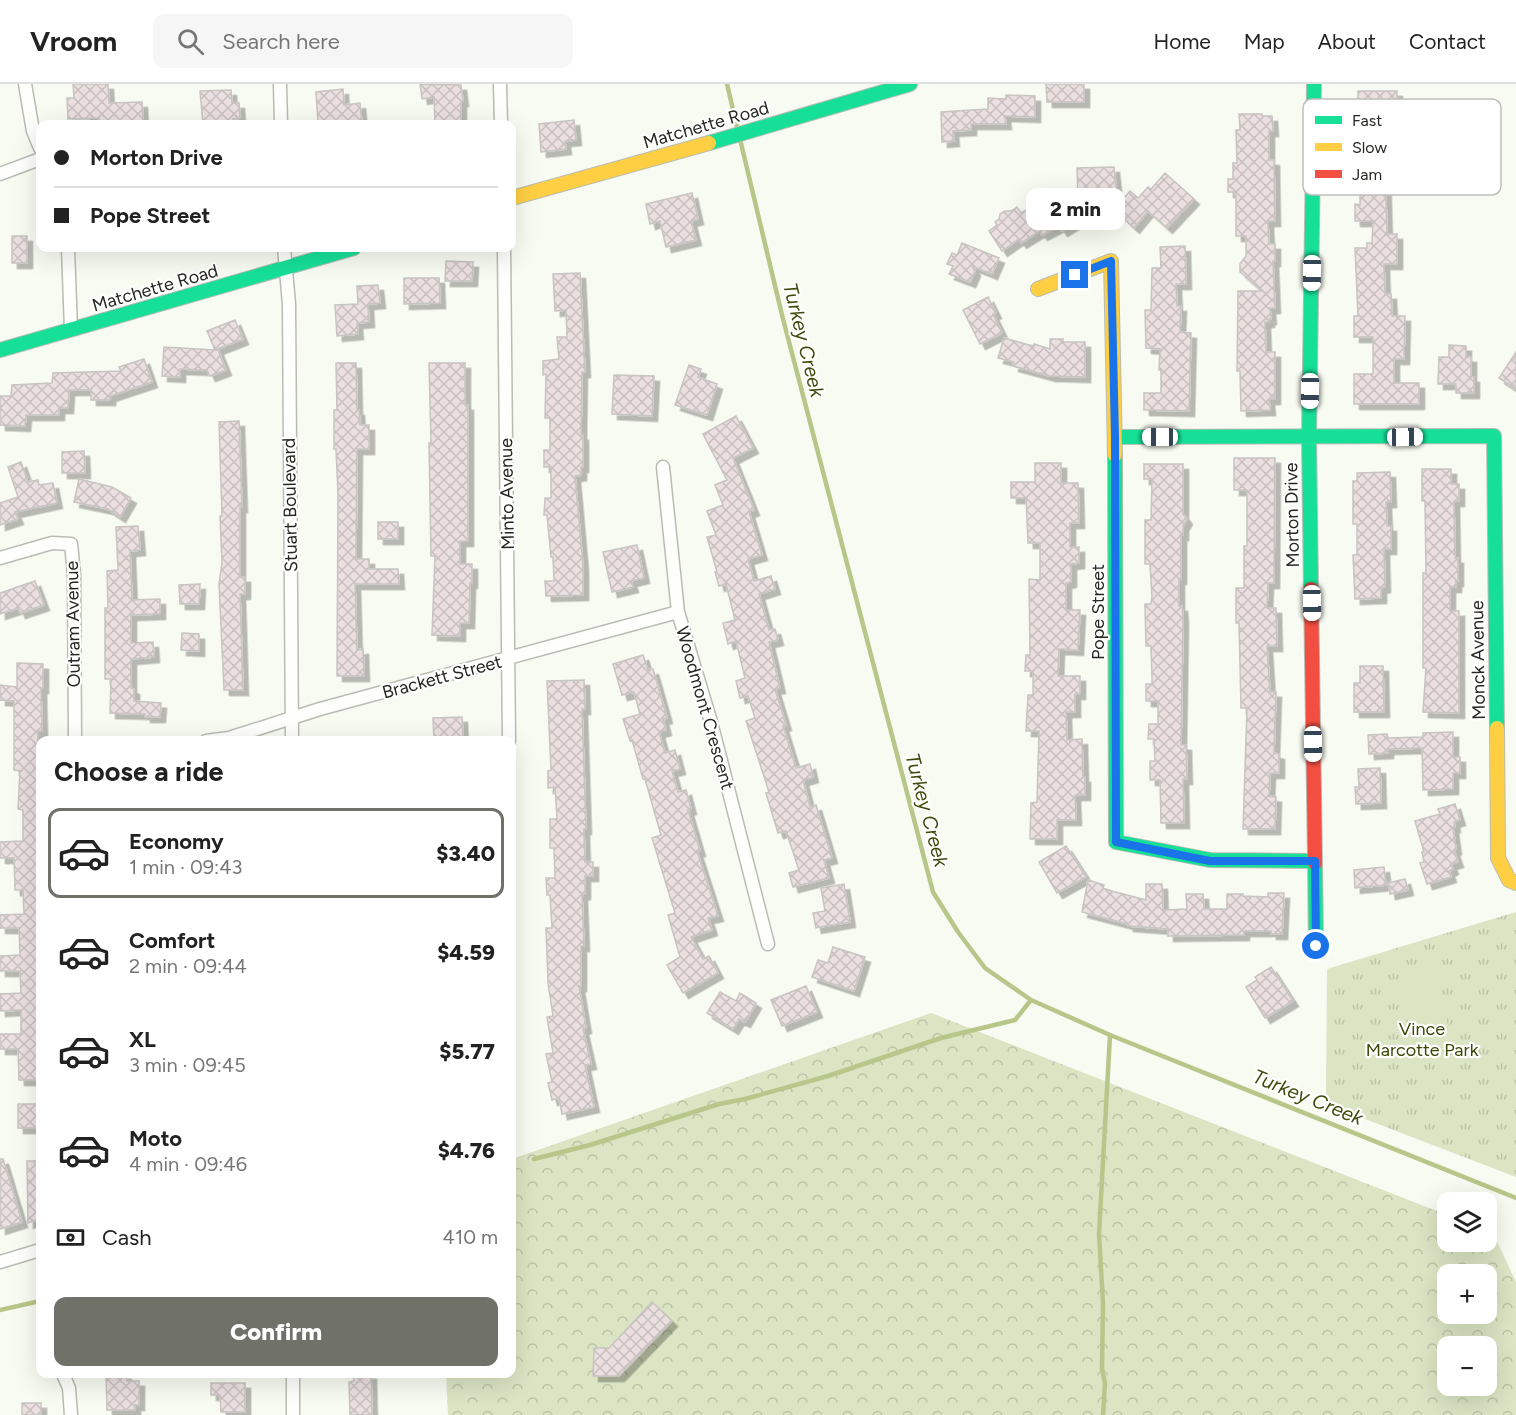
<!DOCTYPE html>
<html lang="en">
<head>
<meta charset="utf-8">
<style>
	body { margin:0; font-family:Figtree,sans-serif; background:#f6f6f6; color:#222; height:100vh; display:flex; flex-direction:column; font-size:22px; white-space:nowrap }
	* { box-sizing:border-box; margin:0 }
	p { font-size:20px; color:#767676 }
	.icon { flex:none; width:33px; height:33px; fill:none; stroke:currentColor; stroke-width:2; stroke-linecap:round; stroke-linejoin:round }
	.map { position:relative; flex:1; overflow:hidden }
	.drawer { position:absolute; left:36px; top:652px; width:480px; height:642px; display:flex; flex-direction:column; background:#fff; border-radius:12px; box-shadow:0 6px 24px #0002 }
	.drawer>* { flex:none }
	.guide { position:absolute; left:36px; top:36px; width:480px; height:132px; border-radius:12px; box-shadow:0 6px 24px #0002; display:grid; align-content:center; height:132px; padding:0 18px; background:#fff }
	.controls { position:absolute; left:1437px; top:1108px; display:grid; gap:12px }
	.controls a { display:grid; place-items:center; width:60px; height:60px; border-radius:12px; background:#fff; box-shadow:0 6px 24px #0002; font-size:30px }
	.end { position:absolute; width:27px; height:27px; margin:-14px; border:8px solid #1a73e8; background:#fff; box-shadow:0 0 0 3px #fff }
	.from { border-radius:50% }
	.bubble { position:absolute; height:42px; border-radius:12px; background:#fff; box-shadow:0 6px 24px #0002; font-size:20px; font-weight:800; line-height:42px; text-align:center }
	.car { position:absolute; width:18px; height:36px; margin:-18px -9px; border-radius:8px; box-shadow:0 0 4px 2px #0007; background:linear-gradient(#fff 24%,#345 0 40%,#fff 0 76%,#345 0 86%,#fff 0) }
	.guide b { display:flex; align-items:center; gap:21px; height:57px; font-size:22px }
	.guide b+b { border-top:2px solid #e0e0e0 }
	.guide i { width:15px; height:15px; background:#222 }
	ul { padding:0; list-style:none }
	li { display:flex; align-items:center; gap:18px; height:90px; margin:0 12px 9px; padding:0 6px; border:3px solid transparent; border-radius:12px }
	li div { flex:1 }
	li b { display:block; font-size:22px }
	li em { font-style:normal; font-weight:800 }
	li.on { border-color:#707269 }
	li>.icon { width:54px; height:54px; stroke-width:1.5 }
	h2 { padding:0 18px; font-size:27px; line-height:72px }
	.pay { display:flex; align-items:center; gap:15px; height:66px; padding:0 18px; font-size:22px }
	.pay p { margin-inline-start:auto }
	.button { display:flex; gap:12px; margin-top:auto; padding:12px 18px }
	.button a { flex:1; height:69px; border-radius:12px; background:#707269; color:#fff; font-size:24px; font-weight:800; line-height:69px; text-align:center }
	header { display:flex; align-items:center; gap:36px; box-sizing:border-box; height:84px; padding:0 30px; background:#fff; border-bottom:2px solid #e0e0e0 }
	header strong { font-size:28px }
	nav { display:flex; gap:33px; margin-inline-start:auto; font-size:21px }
	.search { width:420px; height:54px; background:#f6f6f6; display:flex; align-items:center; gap:15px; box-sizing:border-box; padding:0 21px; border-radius:12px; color:#767676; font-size:22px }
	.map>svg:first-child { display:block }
	.forest { fill:url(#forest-crowns); fill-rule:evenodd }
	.park { fill:url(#park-tufts) }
	.pitch { fill:#dbe4c3 }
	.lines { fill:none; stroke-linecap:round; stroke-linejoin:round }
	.stream { stroke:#b7c689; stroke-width:4.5 }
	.building { fill:url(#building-cross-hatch); stroke:#c7c4c1; stroke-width:1.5; filter:url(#shadow) }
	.street-casing { stroke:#b9bcb3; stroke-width:15 }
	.fast-casing { stroke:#b9bcb3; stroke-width:16 }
	.slow-casing { stroke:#b9bcb3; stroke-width:16 }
	.jam-casing { stroke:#b9bcb3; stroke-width:16 }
	.street { stroke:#fefefd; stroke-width:12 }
	.fast { stroke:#16e098; stroke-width:14 }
	.slow { stroke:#ffcf43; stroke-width:14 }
	.jam { stroke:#f24e42; stroke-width:14 }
	.route { stroke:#1a73e8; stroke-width:8 }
	.labels { text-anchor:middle; stroke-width:4.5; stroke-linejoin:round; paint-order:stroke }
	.street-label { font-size:18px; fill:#262820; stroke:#fff }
	.park-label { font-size:18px; fill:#3a4705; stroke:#fff }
	.water-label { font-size:20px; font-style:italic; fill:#3e4b0b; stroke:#fff }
	.key { fill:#fff; stroke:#bebebc; stroke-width:1.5 }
	.key-label { font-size:16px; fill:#262820 }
</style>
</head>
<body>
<header>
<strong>Vroom</strong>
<div class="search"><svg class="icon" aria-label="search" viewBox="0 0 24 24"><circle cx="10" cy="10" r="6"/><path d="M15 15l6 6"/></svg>Search here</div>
<nav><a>Home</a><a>Map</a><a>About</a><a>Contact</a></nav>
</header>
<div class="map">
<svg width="1516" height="1331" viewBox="0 0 1516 1331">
	<defs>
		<pattern id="forest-crowns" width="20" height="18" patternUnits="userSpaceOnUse" patternTransform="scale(1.5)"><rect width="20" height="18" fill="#dbe4c3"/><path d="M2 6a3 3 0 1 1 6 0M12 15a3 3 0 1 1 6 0" fill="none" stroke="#bcc4a7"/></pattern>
		<pattern id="park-tufts" width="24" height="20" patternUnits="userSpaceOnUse" patternTransform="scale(1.5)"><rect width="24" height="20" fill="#dbe4c3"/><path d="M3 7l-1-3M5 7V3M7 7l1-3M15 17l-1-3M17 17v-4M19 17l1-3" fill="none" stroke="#bcc4a7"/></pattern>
		<pattern id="building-cross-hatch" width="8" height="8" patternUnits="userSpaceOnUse" patternTransform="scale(1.5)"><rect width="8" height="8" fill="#ebdfe0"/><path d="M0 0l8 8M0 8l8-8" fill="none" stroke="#c9bfc0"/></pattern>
		<filter id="shadow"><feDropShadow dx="5.5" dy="5.5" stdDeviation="0" flood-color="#0004"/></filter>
	</defs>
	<rect width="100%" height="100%" fill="#f8fbf1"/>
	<path class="forest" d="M931,929L1447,1131L1448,1158H1486L1487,1146L1493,1149L1516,1198V1331H448L446,1290H512V1075ZM1448,1191H1486V1230H1448ZM1448,1263H1486V1302H1448Z"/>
	<path class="park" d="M1516,828V1093L1326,1020L1327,885Z"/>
	<path class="pitch" d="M1435,887L1451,953L1414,960L1400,896Z"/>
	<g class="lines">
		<path class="stream" d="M727,0L738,47
			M740,55L782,231L933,808L958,848L985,884L1031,916L1110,951L1516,1114
			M534,1075L590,1061L719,1020L745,1015L828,992L941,954L1015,936L1031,916
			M0,1226L40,1217
			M1103,1331L1105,1299L1102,1285L1103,1219L1099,1150L1110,951"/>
	</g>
	<path class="building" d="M73,0H108L109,19L142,18L143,40H100L99,34L68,35L67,14H74Z
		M420,0L461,1L463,17H461V40H435L434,13L422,15Z
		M1046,0H1084V18H1047Z
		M343,5L344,21L360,19L362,40H318L316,8Z
		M231,6L232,19H239L240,34L233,35V40H203L200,7Z
		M1358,7H1397V16H1407V46L1384,47L1387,150H1397V180H1384L1385,210H1391L1392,232H1405L1404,275H1394V299H1419V320H1354V290H1373V253H1354V232H1358L1355,164H1367V159H1372L1373,137H1355V120L1360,121V110L1378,88L1359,89L1358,63H1363V24H1358Z
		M1006,11L1035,12V33L1005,32L1006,40H971V46L953,47L954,57L942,58L941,28L988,25V14L1006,15Z
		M1239,30H1262V32H1272L1273,47H1269V76H1274L1275,137H1268L1269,160H1275V177H1273L1275,224H1270L1271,235H1269V238H1265L1266,268H1275V315H1269L1270,326L1241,327L1240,287H1237L1238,207H1262L1240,188V180L1246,172V152H1236V111H1234V108H1228V95H1233V79H1237L1236,46H1240Z
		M574,36L576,56L565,57L566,65L541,68L539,40Z
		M1114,83L1118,121L1130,107L1138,114L1148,103L1151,105L1165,89L1194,115L1167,144L1148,127L1134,144L1116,127L1101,128V125L1071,126L1077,138L1062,147L1059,142L1042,151L1040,147L1021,159L1019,155L1002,167L989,147L997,141L995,138L999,135L1000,130L1005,127H1011L1017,123L1021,129L1041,118L1037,112L1048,106L1052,112L1054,111L1061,124L1078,114L1077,84Z
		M692,109L698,135L691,137L696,156L666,163L660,137L650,140L646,120Z
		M12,152H27V179H12Z
		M962,159L999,174L992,190L972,182L975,187L970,198L949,190L953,182L947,180L952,169L957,171Z
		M1185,162L1186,200H1176L1177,222H1181L1180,248L1191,249L1189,327L1144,326V309H1161V286H1159L1160,265L1146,264L1145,226H1151L1152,184H1161L1160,163Z
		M446,177L473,178L472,197H445Z
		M580,189L585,288H582L581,351H583V383H581V391L575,392L583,481V511L546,512L545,497H554L553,473H551L547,431H544L545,414H551V383H544V366H550V334H545L546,290L543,291V277L559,275L557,253H567L566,226L555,227L553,190Z
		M404,194H439L440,219L404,220Z
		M378,201L380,219L368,220L369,238L357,239L358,250L337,252L335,221L358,220L357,202Z
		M988,213L996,229L993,230L1002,249L980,260L963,226Z
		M235,236L243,255L215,266H218L226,286L210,292L207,286L180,285V293L162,292L164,263L215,266L207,247Z
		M1004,254L1033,262L1034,260L1050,265V255H1063V258H1085V293L1050,292L1013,282L1014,278L998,274Z
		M1449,261L1466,262V273H1471V293H1474V309H1456V300H1438L1439,273H1449Z
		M1516,268V305L1499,294Z
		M144,275L152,298L110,312V316H91V306H69L68,324H59V331H26L25,342L0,341V312H11L12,301L52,299L53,289L121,287L119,283Z
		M336,279H356L357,326H359L360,341H369V365H357L356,475H369V485H398L399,500H355L357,566L363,565L364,592H337L338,410L336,365H334V326H337Z
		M429,279H465V321H468V457H460V480H472V499H470L469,539H460V552L432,551L435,472H431L429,359H431Z
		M689,281L701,285L698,293L717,300L707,331L675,321Z
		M614,291L654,292L652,332L612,330Z
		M736,332L753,364L733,374L754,426L749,428L762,471L748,475L754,497L771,492L775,505L759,510L769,546L775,545L778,556L769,558L780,604L775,605L786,641L783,642L796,684L810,680L813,693L803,696L810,723L816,721L832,774L824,776L829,794L793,803L789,789L799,786L786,747L778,749L766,709L769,708L746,637L755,634L748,612L740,614L736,597L745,594L736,557L728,560L723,539L735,536L726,500L719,502L715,488H717L707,453L716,451L707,427L723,421L715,401L727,396L703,350Z
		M239,337L242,423H240V493H245V510H240L243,606H224L219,500L222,479L220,432H222L219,338Z
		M84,367L85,389H62V368Z
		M1234,374H1275L1274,499H1268L1267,524H1276L1277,562H1267L1270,608H1276L1274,669L1279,670V689H1270L1269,712L1276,713L1275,745H1243L1247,624H1241L1239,539H1236V504H1244V462H1247V406H1234Z
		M21,378L28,398L38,396L39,401L53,399L57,419L15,428L18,435L0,441V419L18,413L8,383Z
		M1035,379H1061V399H1078L1079,439H1070V463H1079V479L1071,480V498L1066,499V526H1080L1078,566L1059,565L1058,592H1080V610H1075V628H1066L1067,656L1082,655L1083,693H1085V711H1075L1076,736H1057V755H1030L1031,719L1037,718L1039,647H1026L1028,611H1033V587H1025L1026,571H1030L1029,495L1040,496V459H1028L1026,414H1011V398H1035Z
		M1144,380H1183V430L1187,435L1183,442V451H1181V495H1179V522H1182L1183,534L1181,661H1186L1187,695H1183L1184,739H1161L1160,696H1150V677H1155L1154,655H1148L1149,640H1158V617H1146V600H1152V594L1151,562H1146L1145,520H1151L1152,513L1150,480H1145V436H1151L1152,395H1144Z
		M1422,385H1451V400H1459V417H1454L1455,474H1458V497H1456V503H1450V527H1459V629L1423,628L1426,584H1423V489H1426L1425,417H1422Z
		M1390,388L1391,418H1386L1387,442H1391V465H1384L1385,503L1381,504V514L1355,515L1353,471H1357V440H1353V397H1357V389Z
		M79,395L112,403L131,414L120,433L108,425L74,418Z
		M378,438H398V455H378Z
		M138,442L140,466L130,467L132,516L160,515V530L131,531V559L153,558L154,573L131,575V604L134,605V617L161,619L160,633H145V630L110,629L111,595H105V524H108L107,487L118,486L116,443Z
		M637,461L644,494L631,497L633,503L612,508L603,468Z
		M35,497L44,521L20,529L18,524L0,530V509Z
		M200,500L199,520H180L179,501Z
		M182,549L199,550V567L181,566Z
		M643,571L648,586L653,585L667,634L663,635L666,646L659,648L665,669L675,666L680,685L672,687L678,708L686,706L691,725L688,726L700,767H697L718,832L708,834L712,846L691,853L703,875L709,872L718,889L683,909L667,881L680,873L668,831L675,829L652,754L661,751L645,695H643L632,656L630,657L623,635L640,630L634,608L622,611L613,580Z
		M17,579L43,580V604H41L42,647H38L37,699H40V996H19L18,965H0V950H21V926L0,927V910L21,909L20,887H0V872L20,871L19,844H0V831L24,830L23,806H15L14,774H0V758L23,757V726L18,725L20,687L14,686V617L0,616V601L17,603Z
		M1360,582H1383L1384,628H1354V599H1360Z
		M584,596L585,625H582L586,745H584L585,778H593V792H585V810L582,811L584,862H581V902H579L586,944L583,945L591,980L585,981L594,1023L562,1030L559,1014L552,1016L548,999L552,998L546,970L553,969L547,933L553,932L548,899L546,844H552L550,811H547L546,794H555L554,764H550V735H557L555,703L548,704V687L551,686L547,597Z
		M462,633L463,657H434L433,634Z
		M1453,648V673H1460V689H1453V705L1423,706L1422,664L1388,665V669L1369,670L1368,651L1387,650L1388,654L1423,653V649Z
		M1380,684L1381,719L1356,720L1355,703H1359L1358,685Z
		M1455,720L1460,736L1454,738L1455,743L1453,744L1456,765L1454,766L1458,778L1451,780L1453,785L1449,787L1451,793L1427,800L1420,779L1424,778L1422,768H1424L1415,737L1440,730L1438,725Z
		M1066,762L1086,793L1057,809L1039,778Z
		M1384,783L1386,801L1355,804L1354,786Z
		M1405,795L1408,806L1390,810L1388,799Z
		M1088,796L1104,801L1103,804L1108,806L1146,816V800H1162L1163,826L1187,825L1186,810H1203L1204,825H1227V810H1243V812L1268,813V809H1284L1282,850H1271V847H1244V851L1168,852V845L1128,842V840L1082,828Z
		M844,800L850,838L816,844L813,829L825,827L821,804Z
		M833,863L865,873L854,907L812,893L818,876L828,879Z
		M1271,883L1293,917L1265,934L1246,903L1257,896L1255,893Z
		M806,902L817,928L782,942L771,916Z
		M720,908L736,917L740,909L756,919L745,938L739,935L733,945L707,929Z
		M18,1020H38V1024H40V1044H18Z
		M0,1075H3L22,1138L0,1145Z
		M27,1077H40V1135L28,1139Z
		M652,1218L672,1237L619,1292H593L594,1264H609Z
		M106,1290H126L127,1297H139V1321H135V1326H107Z
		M353,1290H371L372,1331H350L349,1298L354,1297Z
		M211,1299H245V1328H221L220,1311H211Z
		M22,1319H41V1331H22Z"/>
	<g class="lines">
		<defs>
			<path id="street" d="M25,0L33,47L40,64
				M280,0L281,40
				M500,0L501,40
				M0,90L40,75
				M68,164L71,246
				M284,164L289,220L292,657
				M504,164L509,657
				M663,383L678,528L711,638L768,860
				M0,474L52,459L71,460L74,490L75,657
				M206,657L229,654L320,625L678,528
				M0,1178L40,1166
				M63,1290L69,1304L71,1331
				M293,1331V1290"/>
			<path id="fast" d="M709,59L910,0
				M0,266L354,164
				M1115,353L1494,352L1497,644
				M1115,371L1116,758L1210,776L1315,777
				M1311,505L1309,354L1314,0
				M1315,779L1316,862"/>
			<path id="slow" d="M512,114L709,59
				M1038,205L1111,177L1115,371
				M1497,644L1498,774L1509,796L1516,799"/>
			<path id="jam" d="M1311,505L1315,779"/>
		</defs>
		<use href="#street" class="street-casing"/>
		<use href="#fast" class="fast-casing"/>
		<use href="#slow" class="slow-casing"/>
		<use href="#jam" class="jam-casing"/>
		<use href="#street" class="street"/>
		<use href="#fast" class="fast"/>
		<use href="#slow" class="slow"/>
		<use href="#jam" class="jam"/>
	</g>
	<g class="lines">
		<path class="route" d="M1075,191L1111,177L1115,353L1116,758L1210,777H1315L1316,862"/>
	</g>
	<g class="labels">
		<g class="street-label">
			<text transform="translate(706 41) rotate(-16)" y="6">Matchette Road</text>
			<text transform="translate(155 204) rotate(-16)" y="6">Matchette Road</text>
			<text transform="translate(507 410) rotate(-91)" y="6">Minto Avenue</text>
			<text transform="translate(290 421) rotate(-91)" y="6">Stuart Boulevard</text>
			<text transform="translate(1292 431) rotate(-91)" y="6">Morton Drive</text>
			<text transform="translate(1098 528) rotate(-90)" y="6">Pope Street</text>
			<text transform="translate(73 540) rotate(-91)" y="6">Outram Avenue</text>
			<text transform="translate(1478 576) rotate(-91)" y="6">Monck Avenue</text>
			<text transform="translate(442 593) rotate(-15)" y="6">Brackett Street</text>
			<text transform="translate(705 624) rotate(74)" y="6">Woodmont Crescent</text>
		</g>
		<g class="park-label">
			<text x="1422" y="951">Vince<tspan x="1422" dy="21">Marcotte Park</tspan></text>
		</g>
		<g class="water-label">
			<text transform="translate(804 256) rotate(76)" y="7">Turkey Creek</text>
			<text transform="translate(927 726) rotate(75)" y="7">Turkey Creek</text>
			<text transform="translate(1308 1013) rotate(22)" y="7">Turkey Creek</text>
		</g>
	</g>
	<rect x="1303" y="15" width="198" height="96" rx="9" class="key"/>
	<rect x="1315" y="32" width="27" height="8" fill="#16e098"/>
	<rect x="1315" y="59" width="27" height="8" fill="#ffcf43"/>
	<rect x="1315" y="86" width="27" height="8" fill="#f24e42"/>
	<g class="key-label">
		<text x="1352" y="42">Fast</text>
		<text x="1352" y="69">Slow</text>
		<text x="1352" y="96">Jam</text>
	</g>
</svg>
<div class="controls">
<a><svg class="icon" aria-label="layers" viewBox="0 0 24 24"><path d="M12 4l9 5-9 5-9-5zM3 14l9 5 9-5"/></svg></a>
<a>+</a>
<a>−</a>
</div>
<i class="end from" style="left:1316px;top:862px"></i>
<i class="end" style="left:1075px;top:191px"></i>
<div class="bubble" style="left:1026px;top:104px;width:99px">2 min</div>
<i class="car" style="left:1312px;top:189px;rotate:181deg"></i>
<i class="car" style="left:1310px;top:307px;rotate:181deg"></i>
<i class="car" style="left:1160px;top:353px;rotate:270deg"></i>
<i class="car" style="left:1405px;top:353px;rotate:89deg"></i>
<i class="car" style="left:1312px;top:519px;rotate:179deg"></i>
<i class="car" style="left:1313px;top:660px;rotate:179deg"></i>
<div class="guide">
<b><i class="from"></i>Morton Drive</b>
<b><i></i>Pope Street</b>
</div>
<section class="drawer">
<h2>Choose a ride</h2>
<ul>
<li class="on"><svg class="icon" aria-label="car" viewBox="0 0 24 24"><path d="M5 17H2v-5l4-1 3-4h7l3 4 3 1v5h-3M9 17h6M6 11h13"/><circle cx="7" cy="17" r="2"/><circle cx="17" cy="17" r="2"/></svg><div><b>Economy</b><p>1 min · 09:43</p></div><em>$3.40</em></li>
<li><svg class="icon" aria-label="car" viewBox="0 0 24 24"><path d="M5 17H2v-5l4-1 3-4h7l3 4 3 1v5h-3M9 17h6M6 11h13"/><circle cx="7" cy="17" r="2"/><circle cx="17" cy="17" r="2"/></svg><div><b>Comfort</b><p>2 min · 09:44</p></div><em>$4.59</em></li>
<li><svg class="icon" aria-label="car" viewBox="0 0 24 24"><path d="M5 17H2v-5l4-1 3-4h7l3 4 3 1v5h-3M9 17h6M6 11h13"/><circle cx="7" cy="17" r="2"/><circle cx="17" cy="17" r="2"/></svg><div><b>XL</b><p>3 min · 09:45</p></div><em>$5.77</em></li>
<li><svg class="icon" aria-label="car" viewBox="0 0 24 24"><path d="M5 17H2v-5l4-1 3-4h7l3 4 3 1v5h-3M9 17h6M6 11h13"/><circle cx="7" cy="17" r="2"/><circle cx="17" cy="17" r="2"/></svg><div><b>Moto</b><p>4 min · 09:46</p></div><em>$4.76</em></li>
</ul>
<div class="pay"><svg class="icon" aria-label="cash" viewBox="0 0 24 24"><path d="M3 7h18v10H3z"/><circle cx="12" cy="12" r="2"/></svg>Cash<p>410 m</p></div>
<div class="button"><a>Confirm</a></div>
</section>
</div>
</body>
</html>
